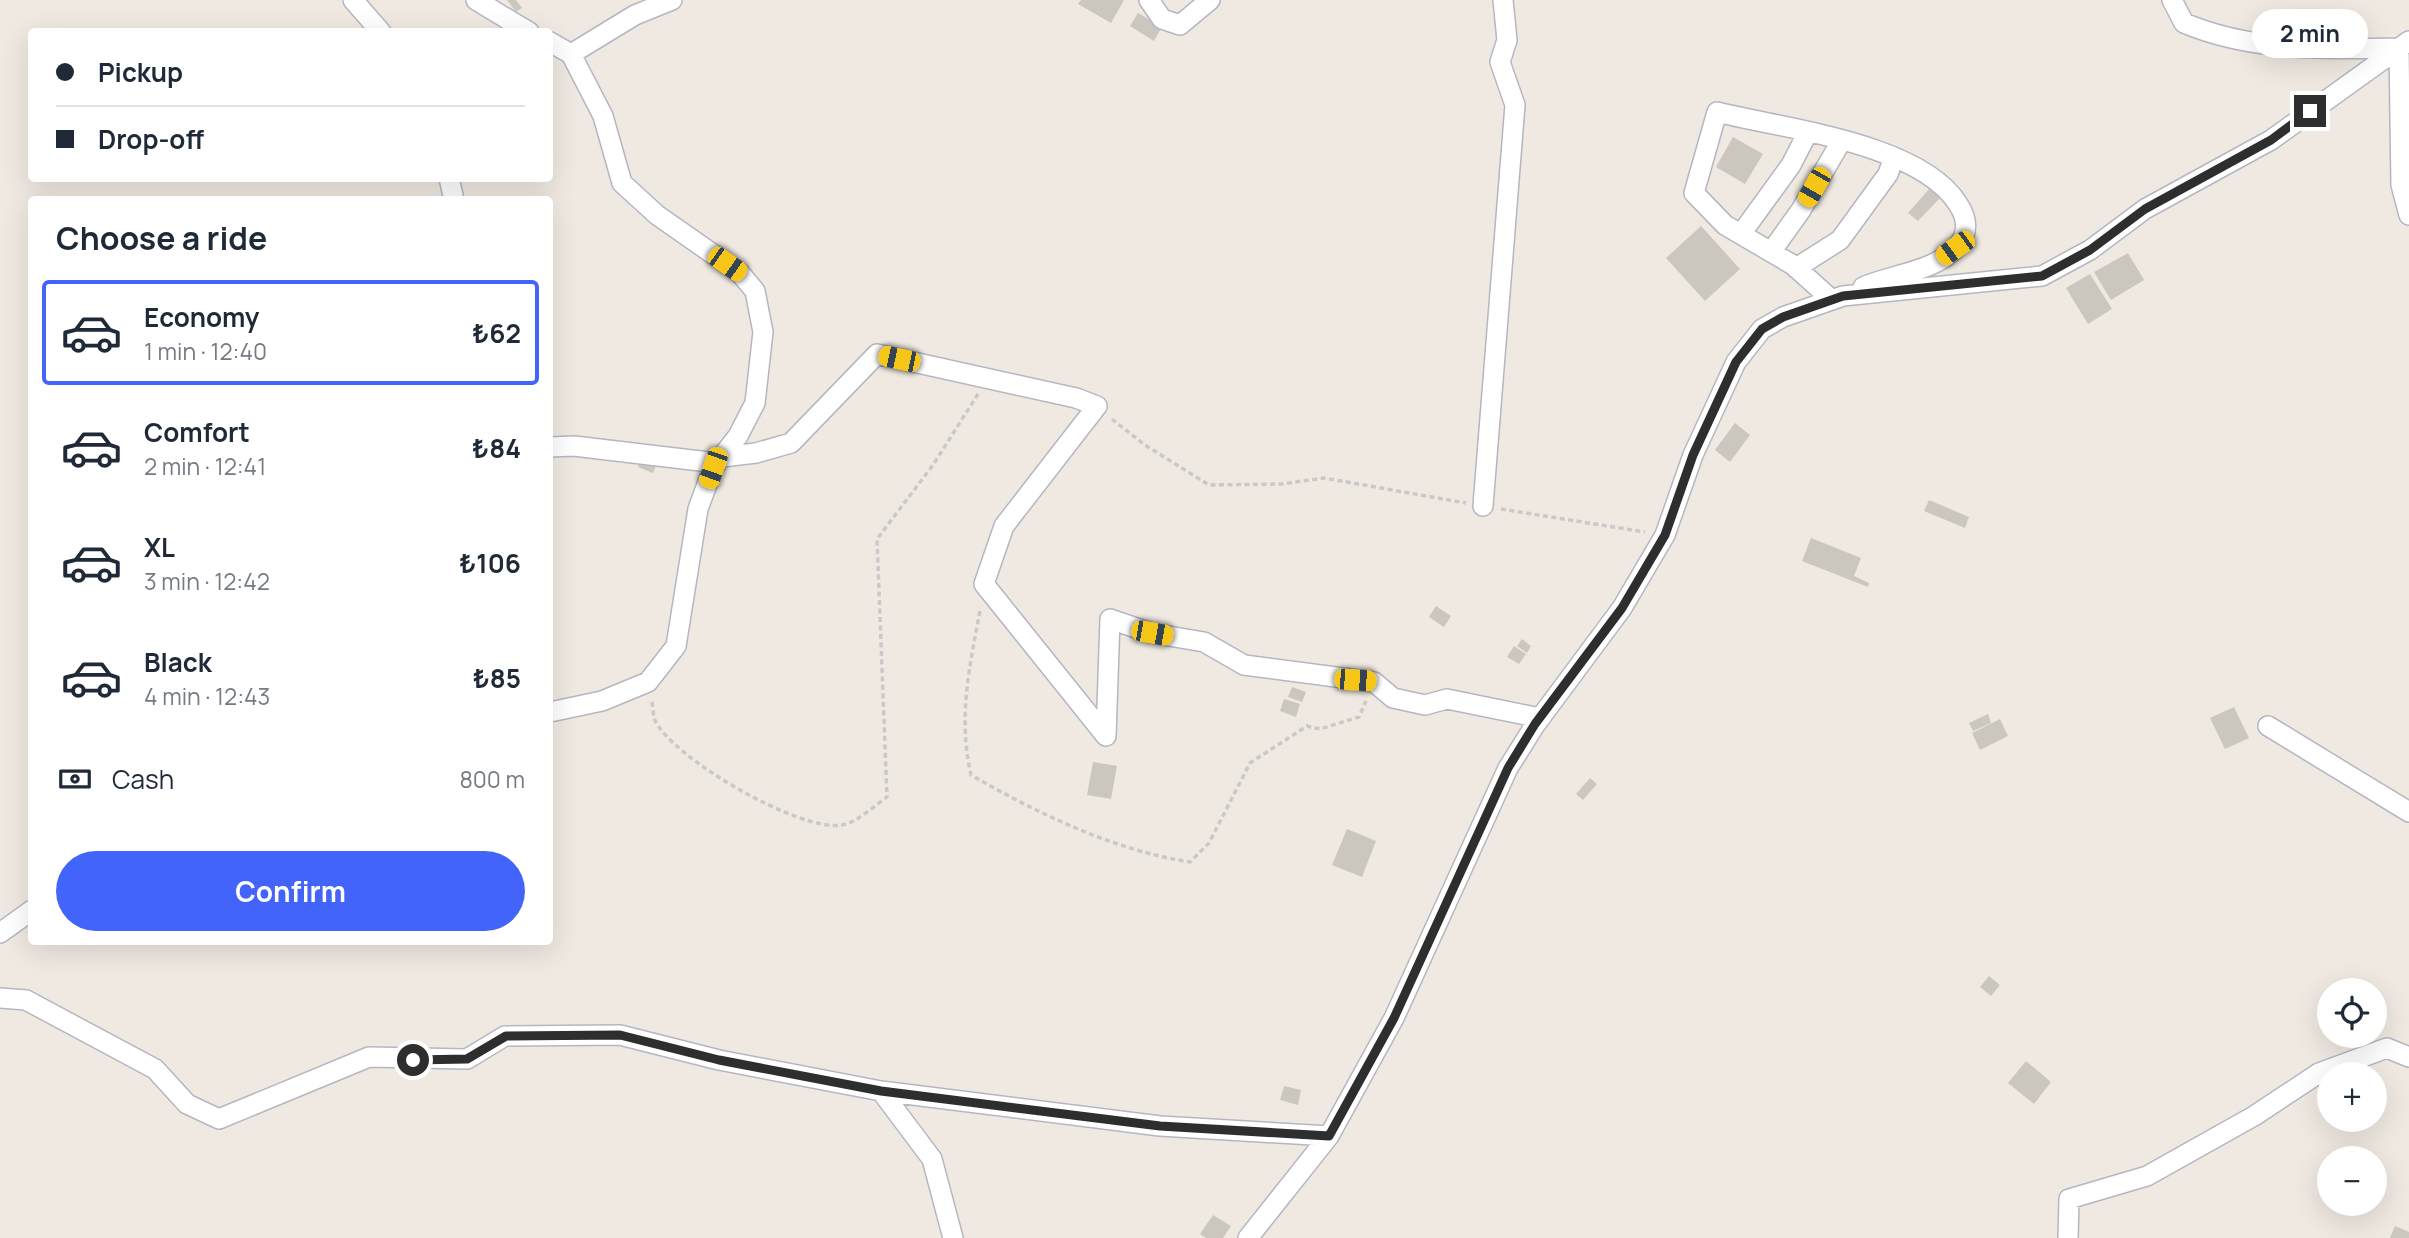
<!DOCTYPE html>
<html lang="en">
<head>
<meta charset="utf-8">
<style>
	body { margin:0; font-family:Manrope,sans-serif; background:#f2f2f3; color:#1f2937; height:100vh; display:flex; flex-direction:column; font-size:26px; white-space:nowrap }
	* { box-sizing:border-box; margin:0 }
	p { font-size:23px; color:#747a83 }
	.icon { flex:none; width:38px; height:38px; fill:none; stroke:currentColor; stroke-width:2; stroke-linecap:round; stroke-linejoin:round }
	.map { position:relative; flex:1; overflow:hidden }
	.sheet { position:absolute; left:28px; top:196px; width:525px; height:749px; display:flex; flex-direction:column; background:#fff; border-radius:7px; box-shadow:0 7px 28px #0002 }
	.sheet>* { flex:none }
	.guide { position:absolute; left:28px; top:28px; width:525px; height:154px; border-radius:7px; box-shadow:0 7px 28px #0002; display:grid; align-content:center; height:154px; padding:0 28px; background:#fff }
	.controls { position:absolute; left:2317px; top:978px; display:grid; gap:14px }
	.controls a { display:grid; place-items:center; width:70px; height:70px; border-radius:50%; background:#fff; box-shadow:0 7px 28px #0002; font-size:35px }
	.end { position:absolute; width:32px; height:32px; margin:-16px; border:9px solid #2e2e2e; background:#fff; box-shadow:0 0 0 4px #fff }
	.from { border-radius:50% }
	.bubble { position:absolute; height:49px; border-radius:24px; background:#fff; box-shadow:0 7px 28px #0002; font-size:23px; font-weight:700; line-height:49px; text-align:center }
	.car { position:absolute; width:21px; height:42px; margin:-21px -10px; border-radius:9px; box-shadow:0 0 5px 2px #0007; background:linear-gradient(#f5c518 24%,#345 0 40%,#f5c518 0 76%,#345 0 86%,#f5c518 0) }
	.guide b { display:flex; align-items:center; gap:24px; height:66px; font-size:26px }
	.guide b+b { border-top:2px solid #e0e1e3 }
	.guide i { width:18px; height:18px; background:#1f2937 }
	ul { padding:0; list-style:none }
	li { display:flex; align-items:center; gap:21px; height:105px; margin:0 14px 10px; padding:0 14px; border:4px solid transparent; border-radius:7px }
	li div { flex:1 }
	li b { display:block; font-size:26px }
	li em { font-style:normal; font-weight:700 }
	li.current { border-color:#4264fb }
	li>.icon { width:63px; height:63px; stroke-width:1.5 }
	h2 { padding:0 28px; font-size:32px; line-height:84px }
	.pay { display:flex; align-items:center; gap:18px; height:77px; padding:0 28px; font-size:26px }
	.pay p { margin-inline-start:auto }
	.cta { display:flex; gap:14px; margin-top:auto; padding:14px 28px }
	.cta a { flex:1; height:80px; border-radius:42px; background:#4264fb; color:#fff; font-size:28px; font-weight:700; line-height:80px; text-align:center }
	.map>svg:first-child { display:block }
	.building { fill:#cbc7bf }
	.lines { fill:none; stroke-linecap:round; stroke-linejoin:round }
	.minor-casing { stroke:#b4b7c1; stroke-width:22 }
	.path { stroke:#c9c9c9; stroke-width:3.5; stroke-dasharray:5 3.5; stroke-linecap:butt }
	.minor { stroke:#fff; stroke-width:19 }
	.route { stroke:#2e2e2e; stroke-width:9 }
</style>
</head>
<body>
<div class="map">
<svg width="2409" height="1238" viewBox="0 0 2409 1238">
	<rect width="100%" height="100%" fill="#efe9e1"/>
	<path class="building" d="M507,0H516L522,8L516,12Z
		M1081,0H1124L1111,23L1078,4Z
		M1138,13L1162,27L1154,41L1130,26Z
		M1733,137L1763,154L1745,184L1716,167Z
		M1930,188L1940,198L1918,221L1908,213Z
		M1701,226L1740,269L1705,301L1666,258Z
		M2128,253L2144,280L2111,300L2094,272Z
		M2090,274L2112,309L2088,324L2066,288Z
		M1735,423L1750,435L1730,462L1715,450Z
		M643,455L658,461L653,473L638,467Z
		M1929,500L1969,517L1965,528L1924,511Z
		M1811,538L1861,558L1854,576L1869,583L1868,587L1802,561Z
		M1436,606L1451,616L1444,627L1429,617Z
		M1522,639L1531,646L1527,653L1517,646Z
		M1514,646L1526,654L1519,664L1507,657Z
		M1292,687L1306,692L1302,702L1288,697Z
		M1284,699L1300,704L1296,717L1280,711Z
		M2234,707L2249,738L2225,749L2210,718Z
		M1988,714L1991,723L1973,731L1969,723Z
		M2000,719L2008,736L1980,750L1972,733Z
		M1093,762L1117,766L1111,799L1087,795Z
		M1590,778L1597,784L1583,800L1576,794Z
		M1347,829L1376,841L1362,877L1332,865Z
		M1989,976L2000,985L1991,996L1980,987Z
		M2026,1061L2051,1082L2034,1104L2008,1083Z
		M1284,1086L1301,1090L1298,1105L1280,1100Z
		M1213,1215L1231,1226L1223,1238H1206L1200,1234Z
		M2395,1226L2409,1232V1238H2390Z"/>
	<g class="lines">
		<defs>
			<path id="minor" d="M353,0L381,32
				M476,0L529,32
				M1149,0L1162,19L1180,25L1210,0
				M2172,0L2184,23C2253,52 2326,49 2399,48L2401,185L2409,215
				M550,42L571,54L635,15L672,0
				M449,178L454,200
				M1741,234L1791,165L1808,132
				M1771,252L1801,210L1842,140
				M1796,268L1840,240L1888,174L1894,157
				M1832,300L1793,265L1725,225L1694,193L1717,112C1784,129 1920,143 1958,204C1968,219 1969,234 1956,248C1933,272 1893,274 1863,287
				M550,447L574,446L717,463
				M722,457L756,453L791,443L877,354L1076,398L1097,406L1004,526L984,584L1106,736L1110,619L1151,633L1204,642L1244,665L1374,682L1393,698L1425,705L1447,699L1540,718
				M1483,506L1515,105L1500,62L1507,40L1503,0
				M550,712L602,701L648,682L676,646L698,509L713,468L738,436L755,403L763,332L755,291L740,273L657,215L622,183L603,116L571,54
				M2268,726L2409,812
				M0,933L32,910
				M0,998L26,1000L155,1069L187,1104L219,1119L369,1057L467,1059L505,1036L620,1035L719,1060L881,1091
				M953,1238L932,1159L881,1091L1160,1126L1329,1136
				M1248,1238L1329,1136L1394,1018L1508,768L1535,725L1622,608L1665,535L1693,455L1736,362L1762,329L1783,317L1843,296L2042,276L2090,250L2145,209L2271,140L2409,41
				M2068,1238L2069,1199L2147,1176L2254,1116L2319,1073L2387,1048L2409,1057"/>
		</defs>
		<use href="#minor" class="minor-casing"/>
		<path class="path" d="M1112,419L1145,445L1209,485L1281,484L1324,478L1466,503
			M1501,509L1645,532
			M980,611C969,669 958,717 971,775C1039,814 1113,850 1190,862L1209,843L1250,763L1307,726L1320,729L1359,717L1366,701
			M652,702C653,707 653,713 654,718C668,756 801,833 842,825C858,822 874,806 887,797L877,539L933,465L978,394"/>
		<use href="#minor" class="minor"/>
	</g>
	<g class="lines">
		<path class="route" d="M413,1060L467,1059L506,1036L620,1035L719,1060L881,1091L1160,1126L1329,1136L1394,1018L1508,768L1535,724L1622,608L1665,535L1693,455L1736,362L1762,329L1783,317L1843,296L2042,276L2090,250L2145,209L2271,140L2310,111"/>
	</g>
</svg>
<div class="controls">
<a><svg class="icon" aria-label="locate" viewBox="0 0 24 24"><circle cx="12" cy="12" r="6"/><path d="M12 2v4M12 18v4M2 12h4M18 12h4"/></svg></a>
<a>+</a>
<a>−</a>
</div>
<i class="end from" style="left:413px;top:1060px"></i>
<i class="end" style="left:2310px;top:111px"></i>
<div class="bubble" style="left:2252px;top:9px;width:116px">2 min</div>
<i class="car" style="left:1814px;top:187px;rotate:210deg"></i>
<i class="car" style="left:1955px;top:248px;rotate:234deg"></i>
<i class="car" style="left:727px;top:264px;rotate:125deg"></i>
<i class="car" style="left:899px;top:359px;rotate:282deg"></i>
<i class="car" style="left:713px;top:468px;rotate:199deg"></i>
<i class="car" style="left:1152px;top:633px;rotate:100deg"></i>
<i class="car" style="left:1355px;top:680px;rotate:94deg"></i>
<div class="guide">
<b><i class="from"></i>Pickup</b>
<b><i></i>Drop-off</b>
</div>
<section class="sheet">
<h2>Choose a ride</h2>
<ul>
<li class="current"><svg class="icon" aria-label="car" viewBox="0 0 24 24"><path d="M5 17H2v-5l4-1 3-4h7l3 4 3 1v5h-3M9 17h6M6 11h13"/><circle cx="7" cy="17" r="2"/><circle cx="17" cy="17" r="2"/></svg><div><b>Economy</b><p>1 min · 12:40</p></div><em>₺62</em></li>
<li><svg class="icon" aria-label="car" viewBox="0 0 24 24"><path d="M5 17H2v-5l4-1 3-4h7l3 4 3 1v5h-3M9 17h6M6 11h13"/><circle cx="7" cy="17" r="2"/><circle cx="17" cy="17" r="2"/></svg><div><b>Comfort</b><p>2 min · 12:41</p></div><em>₺84</em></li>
<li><svg class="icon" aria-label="car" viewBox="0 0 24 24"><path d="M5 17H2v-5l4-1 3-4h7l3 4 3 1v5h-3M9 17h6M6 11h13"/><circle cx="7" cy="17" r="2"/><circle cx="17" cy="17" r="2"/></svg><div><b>XL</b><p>3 min · 12:42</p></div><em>₺106</em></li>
<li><svg class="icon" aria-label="car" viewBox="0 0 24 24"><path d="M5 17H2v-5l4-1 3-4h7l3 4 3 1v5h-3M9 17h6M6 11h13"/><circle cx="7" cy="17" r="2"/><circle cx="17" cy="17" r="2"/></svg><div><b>Black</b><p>4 min · 12:43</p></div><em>₺85</em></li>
</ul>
<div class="pay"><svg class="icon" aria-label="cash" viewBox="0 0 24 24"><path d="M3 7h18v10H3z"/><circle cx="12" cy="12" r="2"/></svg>Cash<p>800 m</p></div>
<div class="cta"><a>Confirm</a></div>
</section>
</div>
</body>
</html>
